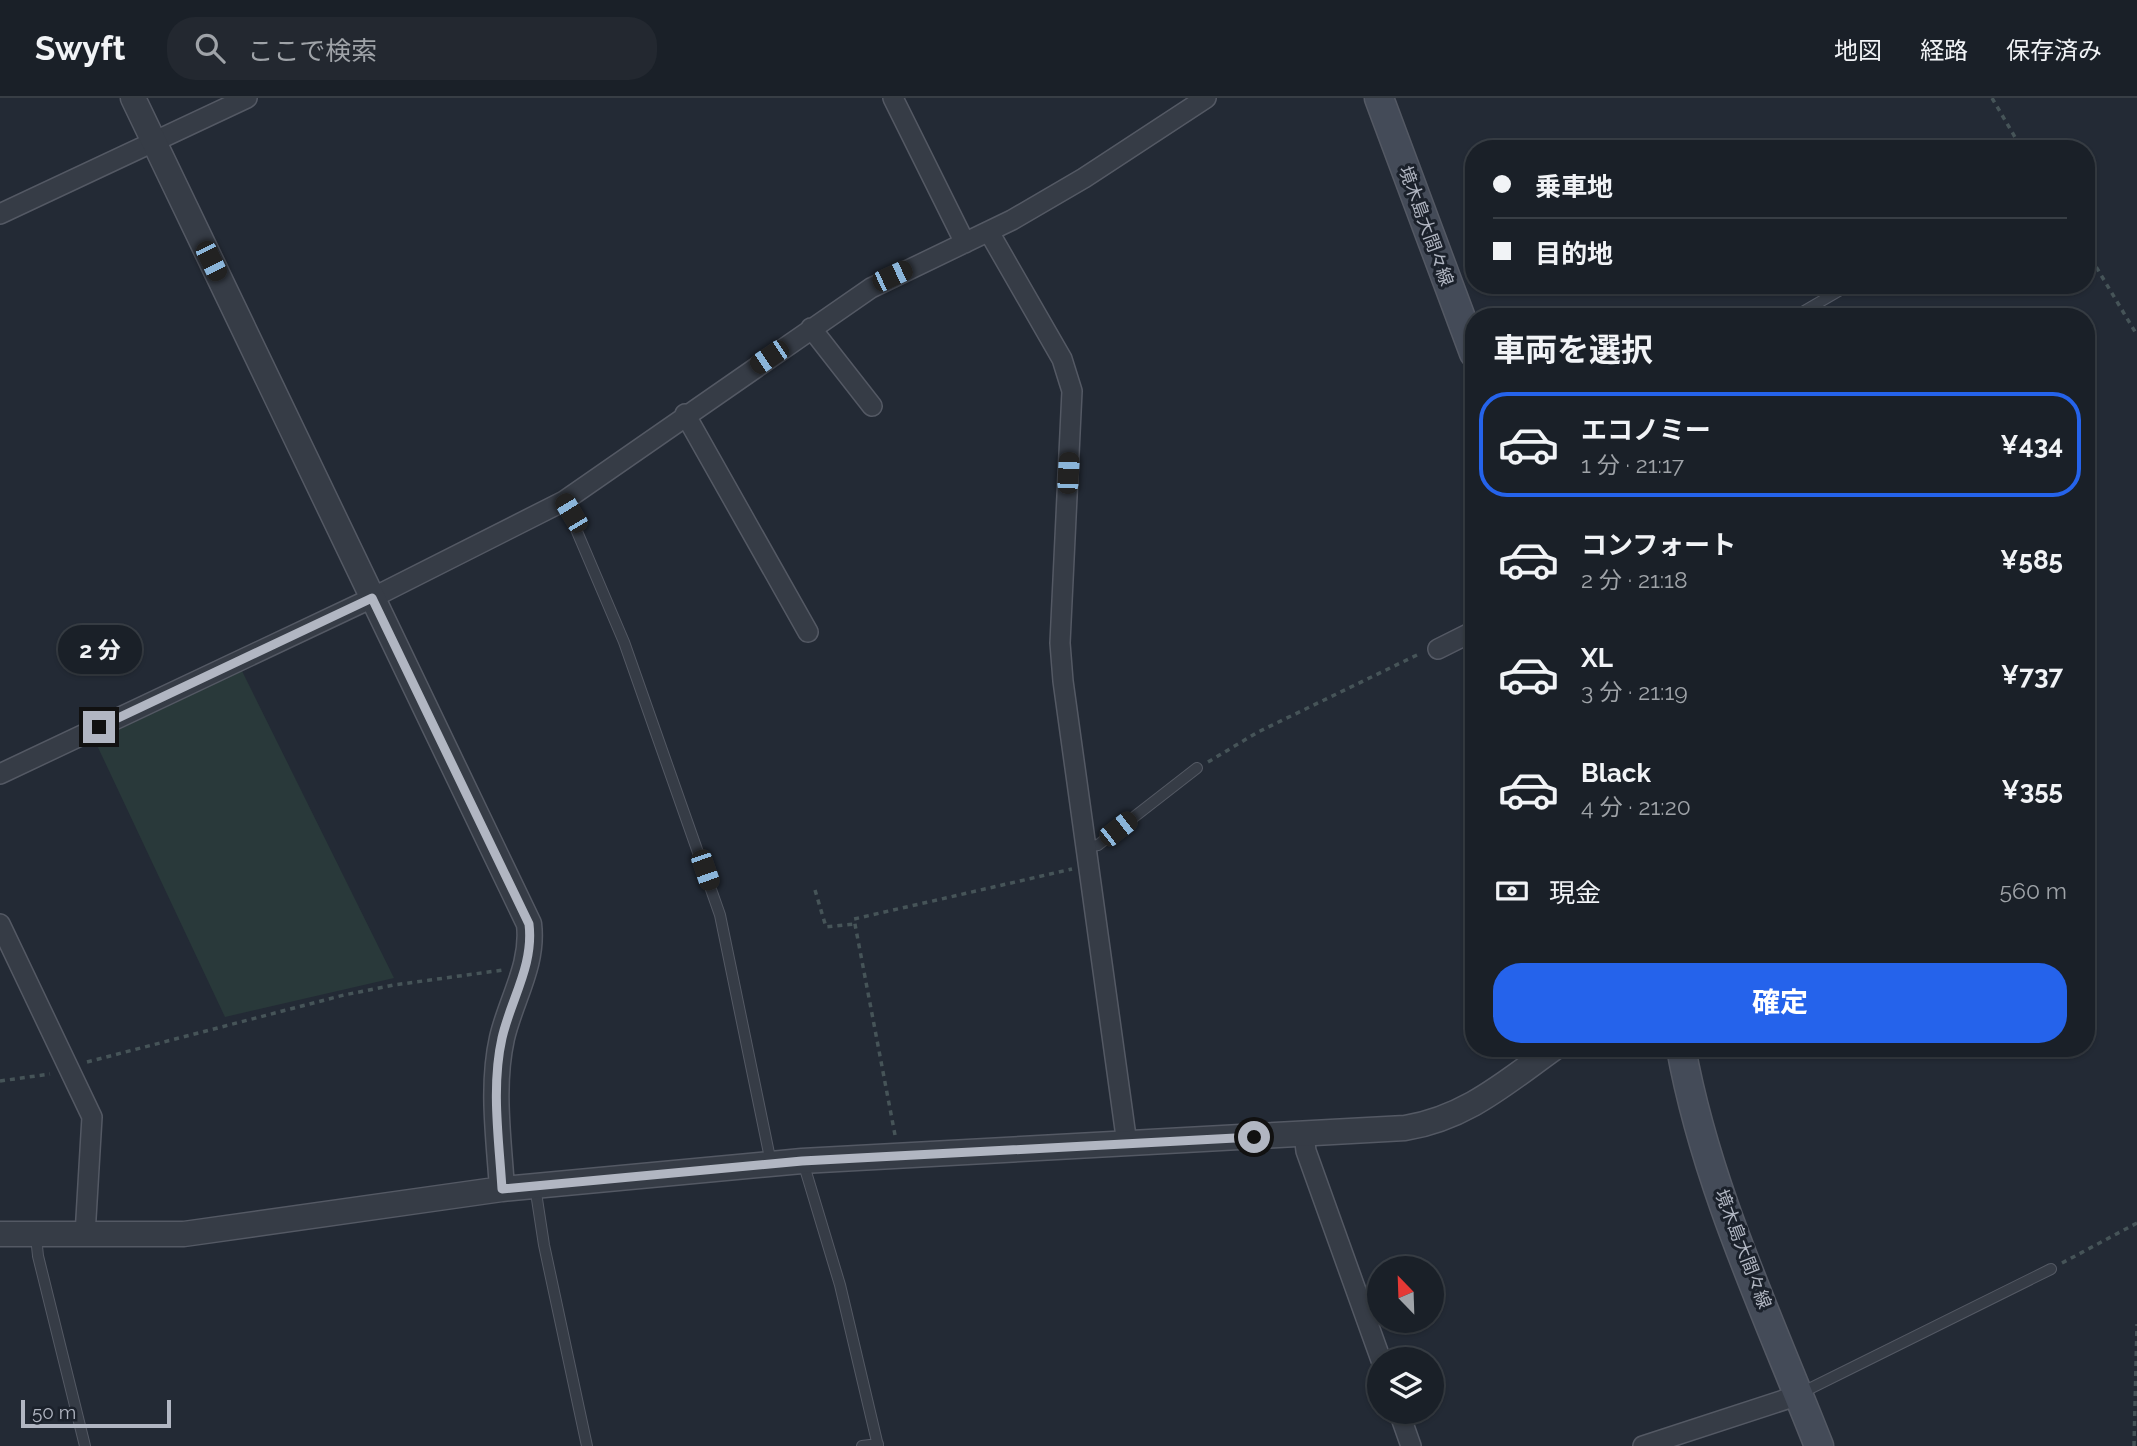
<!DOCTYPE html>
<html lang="ja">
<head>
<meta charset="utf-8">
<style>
	body { margin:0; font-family:Raleway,"Noto Sans JP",sans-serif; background:#232830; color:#f1f3f6; height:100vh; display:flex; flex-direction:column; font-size:26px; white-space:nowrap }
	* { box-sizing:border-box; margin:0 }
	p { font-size:23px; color:#9fa3a8 }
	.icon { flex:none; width:38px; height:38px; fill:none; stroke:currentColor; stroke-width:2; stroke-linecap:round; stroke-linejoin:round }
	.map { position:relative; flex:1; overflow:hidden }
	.panel { position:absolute; left:1465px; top:210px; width:630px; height:749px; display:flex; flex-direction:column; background:#1a2028; border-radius:28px; box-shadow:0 2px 5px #0004,0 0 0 2px #383e45 }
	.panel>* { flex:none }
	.guide { position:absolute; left:1465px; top:42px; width:630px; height:154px; border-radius:28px; box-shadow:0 2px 5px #0004,0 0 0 2px #383e45; display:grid; align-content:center; height:154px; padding:0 28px; background:#1a2028 }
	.needle { width:46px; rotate:337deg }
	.controls { position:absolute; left:1367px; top:1158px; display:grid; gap:14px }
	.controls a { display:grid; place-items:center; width:77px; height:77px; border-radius:50%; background:#1a2028; box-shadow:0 2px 5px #0004,0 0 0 2px #383e45; font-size:35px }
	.scale { position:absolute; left:21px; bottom:18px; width:150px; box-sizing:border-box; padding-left:7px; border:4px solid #b1b6c2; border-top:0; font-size:19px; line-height:24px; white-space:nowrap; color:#b1b6c2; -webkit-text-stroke:5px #1b212b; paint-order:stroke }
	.end { position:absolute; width:32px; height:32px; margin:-16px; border:9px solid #b1b6c2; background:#111; box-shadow:0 0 0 4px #111 }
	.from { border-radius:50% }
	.bubble { position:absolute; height:49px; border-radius:24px; background:#1a2028; box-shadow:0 2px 5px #0004,0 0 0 2px #383e45; font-size:23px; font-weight:700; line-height:49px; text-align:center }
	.car { position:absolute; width:21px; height:42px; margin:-21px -10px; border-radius:9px; box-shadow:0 0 5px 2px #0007; background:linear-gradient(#222 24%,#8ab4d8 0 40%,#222 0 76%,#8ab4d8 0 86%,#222 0) }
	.guide b { display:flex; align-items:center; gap:24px; height:66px; font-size:26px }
	.guide b+b { border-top:2px solid #383e45 }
	.guide i { width:18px; height:18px; background:#f1f3f6 }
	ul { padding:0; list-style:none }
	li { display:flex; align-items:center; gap:21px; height:105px; margin:0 14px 10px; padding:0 14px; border:4px solid transparent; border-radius:28px }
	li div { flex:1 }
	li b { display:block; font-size:26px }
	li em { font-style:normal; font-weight:700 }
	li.active { border-color:#2563eb }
	li>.icon { width:63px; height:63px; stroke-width:1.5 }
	h2 { padding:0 28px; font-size:32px; line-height:84px }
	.pay { display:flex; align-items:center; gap:18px; height:77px; padding:0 28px; font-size:26px }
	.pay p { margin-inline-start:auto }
	.cta { display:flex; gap:14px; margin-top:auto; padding:14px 28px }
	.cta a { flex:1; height:80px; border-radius:28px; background:#2563eb; color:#fff; font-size:28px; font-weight:700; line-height:80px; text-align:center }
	header { display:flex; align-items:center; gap:42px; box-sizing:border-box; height:98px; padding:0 35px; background:#1a2028; border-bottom:2px solid #383e45 }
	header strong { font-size:33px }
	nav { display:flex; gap:38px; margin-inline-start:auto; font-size:24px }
	.search { width:490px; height:63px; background:#232830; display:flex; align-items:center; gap:18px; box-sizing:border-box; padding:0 24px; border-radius:28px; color:#9fa3a8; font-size:26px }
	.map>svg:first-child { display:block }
	.green { fill:#29393a }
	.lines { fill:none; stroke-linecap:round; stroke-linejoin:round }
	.service-casing { stroke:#545964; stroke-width:12 }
	.minor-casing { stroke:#545964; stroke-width:22 }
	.tertiary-casing { stroke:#545964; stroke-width:27 }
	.secondary-casing { stroke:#545964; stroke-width:31 }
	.path { stroke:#465458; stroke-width:3.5; stroke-dasharray:5 5; stroke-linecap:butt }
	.service { stroke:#363c46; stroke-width:10 }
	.minor { stroke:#363c46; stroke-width:19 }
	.tertiary { stroke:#363c46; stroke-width:24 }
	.secondary { stroke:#444b58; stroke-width:28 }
	.route { stroke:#b1b6c2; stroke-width:9 }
	.labels { text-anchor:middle; stroke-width:6; stroke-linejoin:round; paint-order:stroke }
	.street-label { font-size:18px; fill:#b1b6c2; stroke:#1b212b }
</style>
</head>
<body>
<header>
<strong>Swyft</strong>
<div class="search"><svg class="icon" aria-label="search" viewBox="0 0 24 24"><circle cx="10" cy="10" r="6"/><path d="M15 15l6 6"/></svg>ここで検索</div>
<nav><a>地図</a><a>経路</a><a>保存済み</a></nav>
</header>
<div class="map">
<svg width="2137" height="1348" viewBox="0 0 2137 1348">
	<rect width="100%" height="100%" fill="#232a35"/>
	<path class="green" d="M242,573L394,880L225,919L95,643Z"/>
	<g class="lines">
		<defs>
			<path id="service" d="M1794,219L1849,187
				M564,403L624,544L720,817L771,1065
				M1086,749L1098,747L1197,670
				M803,1064L840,1187L878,1348
				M535,1088L544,1147L587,1348
				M36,1138L38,1158L85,1348
				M1799,1296L2051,1171
				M862,1348L878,1346"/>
			<path id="minor" d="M893,0L965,145
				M0,116L247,0
				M989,134L1062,261L1072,293L1060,545L1063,583L1127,1046
				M811,230L872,308
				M685,316L808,534
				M1438,551L1474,533
				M0,676L372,500L564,403L871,190L1012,122L1084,80L1206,0
				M0,826L92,1019L85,1137
				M1304,1036L1306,1053L1381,1262
				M1399,1314L1411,1348
				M1643,1348L1799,1297"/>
			<path id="tertiary" d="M133,0L529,826C534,867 511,901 502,940C491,989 499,1042 502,1091
				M0,1136H184L502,1091L802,1063L1405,1030C1466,1020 1505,985 1554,950"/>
			<path id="secondary" d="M1379,0L1474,255
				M1681,950C1706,1088 1768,1218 1819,1348"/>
		</defs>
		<use href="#service" class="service-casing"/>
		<use href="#minor" class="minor-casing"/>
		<use href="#tertiary" class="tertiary-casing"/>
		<use href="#secondary" class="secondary-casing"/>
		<path class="path" d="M1992,0L2022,51
			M2086,152L2137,237
			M1208,664L1258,634L1419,556
			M815,792L826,829L854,826
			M87,964L344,897L394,887L503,872
			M0,983L50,976
			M895,1037L854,821L1072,771
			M2062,1165L2137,1125
			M2134,1348L2137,1226"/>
		<use href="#service" class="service"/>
		<use href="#minor" class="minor"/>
		<use href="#tertiary" class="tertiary"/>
		<use href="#secondary" class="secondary"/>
	</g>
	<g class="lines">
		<path class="route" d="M99,629L372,500L529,826C534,867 511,901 502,940C491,989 499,1042 502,1091L802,1063L1254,1039"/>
	</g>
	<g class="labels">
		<g class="street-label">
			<text transform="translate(1426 128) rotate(70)" y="6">境木島大間々線</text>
			<text transform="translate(1743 1151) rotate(69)" y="6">境木島大間々線</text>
		</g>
	</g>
</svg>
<div class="controls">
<a><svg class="needle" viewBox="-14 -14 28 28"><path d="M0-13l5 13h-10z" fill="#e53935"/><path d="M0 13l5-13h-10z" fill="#9fa3a8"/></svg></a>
<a><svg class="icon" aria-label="layers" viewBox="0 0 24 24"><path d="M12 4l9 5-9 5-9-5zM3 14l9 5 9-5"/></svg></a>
</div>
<div class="scale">50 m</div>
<i class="end from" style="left:1254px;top:1039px"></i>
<i class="end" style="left:99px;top:629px"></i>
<div class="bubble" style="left:58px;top:527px;width:84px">2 分</div>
<i class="car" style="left:211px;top:163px;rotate:154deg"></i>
<i class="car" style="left:892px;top:178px;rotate:65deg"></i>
<i class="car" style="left:769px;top:259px;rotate:236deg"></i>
<i class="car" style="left:1068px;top:375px;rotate:3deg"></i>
<i class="car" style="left:571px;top:415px;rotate:329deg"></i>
<i class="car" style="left:1118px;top:731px;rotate:52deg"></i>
<i class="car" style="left:705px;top:772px;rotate:161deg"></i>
<div class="guide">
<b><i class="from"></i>乗車地</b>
<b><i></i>目的地</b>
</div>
<section class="panel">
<h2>車両を選択</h2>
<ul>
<li class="active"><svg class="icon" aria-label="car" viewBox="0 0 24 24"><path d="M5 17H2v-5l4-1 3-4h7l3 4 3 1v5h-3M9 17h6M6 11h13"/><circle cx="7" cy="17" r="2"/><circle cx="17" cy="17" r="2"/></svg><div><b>エコノミー</b><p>1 分 · 21:17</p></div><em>¥434</em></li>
<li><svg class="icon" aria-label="car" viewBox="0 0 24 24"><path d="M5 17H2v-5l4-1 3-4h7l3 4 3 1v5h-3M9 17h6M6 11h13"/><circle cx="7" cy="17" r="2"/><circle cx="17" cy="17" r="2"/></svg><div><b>コンフォート</b><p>2 分 · 21:18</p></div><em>¥585</em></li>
<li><svg class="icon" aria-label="car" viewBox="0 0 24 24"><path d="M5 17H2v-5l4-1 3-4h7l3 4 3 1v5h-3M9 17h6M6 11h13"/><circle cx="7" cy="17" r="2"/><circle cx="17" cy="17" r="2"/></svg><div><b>XL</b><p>3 分 · 21:19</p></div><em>¥737</em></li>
<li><svg class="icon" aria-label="car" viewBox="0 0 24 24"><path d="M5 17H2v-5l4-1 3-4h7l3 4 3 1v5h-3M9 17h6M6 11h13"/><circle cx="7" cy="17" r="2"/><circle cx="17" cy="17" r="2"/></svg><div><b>Black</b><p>4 分 · 21:20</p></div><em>¥355</em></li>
</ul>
<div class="pay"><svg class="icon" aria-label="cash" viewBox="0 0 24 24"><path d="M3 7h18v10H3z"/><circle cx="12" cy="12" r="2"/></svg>現金<p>560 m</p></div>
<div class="cta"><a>確定</a></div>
</section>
</div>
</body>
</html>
